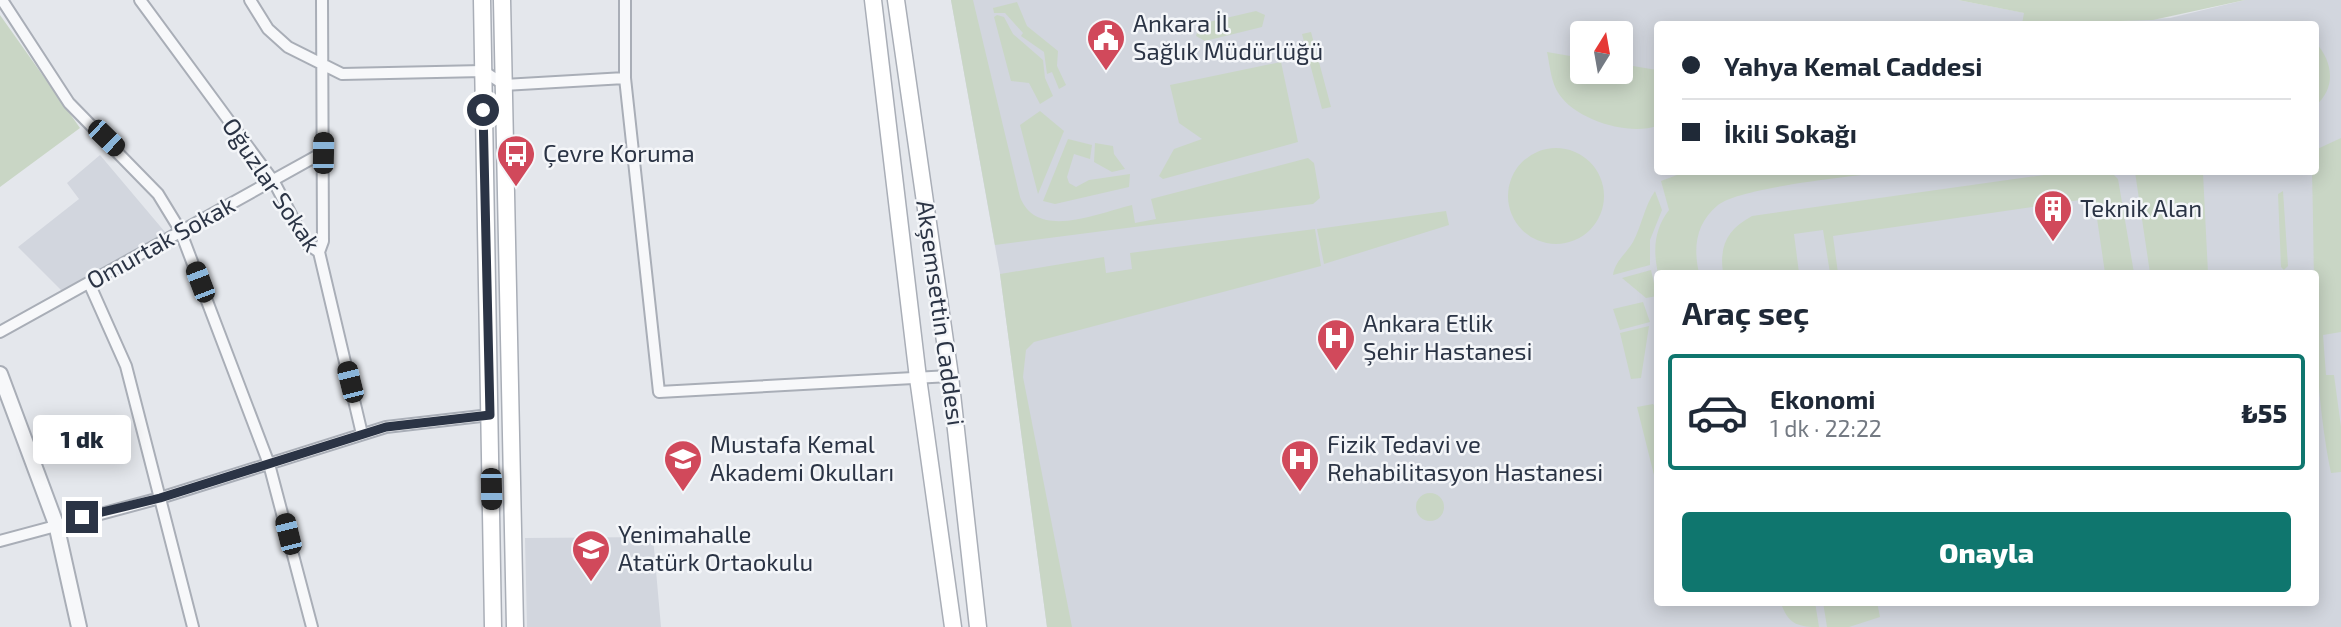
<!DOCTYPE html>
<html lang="tr">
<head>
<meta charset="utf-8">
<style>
	body { margin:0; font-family:"Exo 2",sans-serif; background:#f2f2f3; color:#1f2937; height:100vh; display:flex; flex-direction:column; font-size:26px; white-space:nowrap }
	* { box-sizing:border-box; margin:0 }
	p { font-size:23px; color:#747a83 }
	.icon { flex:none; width:38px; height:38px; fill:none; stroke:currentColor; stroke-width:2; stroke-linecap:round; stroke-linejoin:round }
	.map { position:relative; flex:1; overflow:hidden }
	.sheet { position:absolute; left:1654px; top:270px; width:665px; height:336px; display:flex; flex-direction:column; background:#fff; border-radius:7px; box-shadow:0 4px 18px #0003 }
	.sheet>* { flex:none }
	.guide { position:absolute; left:1654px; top:21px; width:665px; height:154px; border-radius:7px; box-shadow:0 4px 18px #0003; display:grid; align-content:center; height:154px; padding:0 28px; background:#fff }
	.needle { width:46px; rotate:11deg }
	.fabs { position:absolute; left:1570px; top:21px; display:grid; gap:14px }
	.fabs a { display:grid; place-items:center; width:63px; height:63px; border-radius:7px; background:#fff; box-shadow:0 4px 18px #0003; font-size:35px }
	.end { position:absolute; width:32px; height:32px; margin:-16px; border:9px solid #2b3445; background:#fff; box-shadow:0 0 0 4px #fff }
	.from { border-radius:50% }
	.bubble { position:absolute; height:49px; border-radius:7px; background:#fff; box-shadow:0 4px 18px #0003; font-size:23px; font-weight:800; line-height:49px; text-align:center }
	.car { position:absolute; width:21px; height:42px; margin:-21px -10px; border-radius:9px; box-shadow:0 0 5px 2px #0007; background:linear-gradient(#222 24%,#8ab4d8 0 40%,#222 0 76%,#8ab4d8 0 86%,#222 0) }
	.guide b { display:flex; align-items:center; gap:24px; height:66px; font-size:26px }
	.guide b+b { border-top:2px solid #e0e1e3 }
	.guide i { width:18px; height:18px; background:#1f2937 }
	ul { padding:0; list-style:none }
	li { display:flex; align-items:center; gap:21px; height:116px; margin:0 14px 10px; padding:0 14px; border:4px solid transparent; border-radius:7px }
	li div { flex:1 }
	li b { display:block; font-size:26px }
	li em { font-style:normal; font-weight:800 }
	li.active { border-color:#0f766e }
	li>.icon { width:63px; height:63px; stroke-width:1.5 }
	h2 { padding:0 28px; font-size:32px; line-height:84px }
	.primary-button { display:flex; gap:14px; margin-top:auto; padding:14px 28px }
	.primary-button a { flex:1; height:80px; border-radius:7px; background:#0f766e; color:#fff; font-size:28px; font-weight:800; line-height:80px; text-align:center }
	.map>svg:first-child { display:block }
	.built { fill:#d2d6de; fill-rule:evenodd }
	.green { fill:#c9d6c5 }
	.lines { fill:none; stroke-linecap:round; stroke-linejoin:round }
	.minor-casing { stroke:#a9aeb7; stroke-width:14 }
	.tertiary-casing { stroke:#a9aeb7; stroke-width:18 }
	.secondary-casing { stroke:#a9aeb7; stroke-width:19 }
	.minor { stroke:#f7f8fa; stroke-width:10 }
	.tertiary { stroke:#f7f8fa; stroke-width:14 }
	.secondary { stroke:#fff; stroke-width:16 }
	.route { stroke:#2b3445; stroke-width:9 }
	.labels { text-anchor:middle; stroke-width:5; stroke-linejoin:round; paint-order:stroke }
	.poi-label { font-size:24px; fill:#2b3445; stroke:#f4f6f9; text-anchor:start }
	.street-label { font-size:24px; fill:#2b3445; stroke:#f4f6f9 }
</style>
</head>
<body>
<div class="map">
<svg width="2341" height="627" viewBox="0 0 2341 627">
	<rect width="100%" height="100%" fill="#e4e7ec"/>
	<path class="built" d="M951,0H1958L2025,13L2097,22L2170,18L2245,0H2341V627H1047L1000,274ZM1657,24H2315V172H1657ZM1582,33H1620V72H1582ZM1657,273H2315V602H1657Z
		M100,155L165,232L63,292L18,247L79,199L67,183Z
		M653,537L661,627H527L525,538Z"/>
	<path class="green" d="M951,0H973L1020,197C1037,241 1098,213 1132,205L1135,223L1156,219L1151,199L1308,158L1314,163L1320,198L1313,204L995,245Z
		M1958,0H2245L2153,20L2022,24L2024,13Z
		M1017,2L1027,26L1058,51L1057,66L1066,85L1059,89L1052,72L1047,74L1044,52L1021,36L1023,33L1005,13H994L993,8Z
		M1256,11L1265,15L1262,27L1205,41L1196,36L1200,24Z
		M0,15L80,128L0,187Z
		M997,15L1004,17L1013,34L1043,60L1045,78L1053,96L1040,104L1029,83L1011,81L994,17Z
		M1311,32L1331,107L1322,109L1302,34Z
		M2315,42C2333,61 2337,88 2315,106Z
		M1547,52L1582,58V72H1620L1621,64L1657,70V126C1629,136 1576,120 1559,94C1551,83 1550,66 1547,52Z
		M1281,62L1298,142L1163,179L1159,176L1174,149L1202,139L1179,123L1170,85Z
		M1040,111L1064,131L1038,194L1020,125Z
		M2341,138V332L2323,335L2326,375H2334L2341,427V472L2331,473C2311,374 2315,272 2312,172H2315V150Z
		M1068,139L1092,145L1090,159L1074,154L1067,177L1069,183L1076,187L1089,180L1130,174L1129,187L1055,204L1043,201Z
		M1095,143L1113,146L1114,154L1125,169L1112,172L1094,162Z
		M1508 196a48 48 0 1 1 96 0a48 48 0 1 1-96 0Z
		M1685,172H1888C1854,176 1741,187 1718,205C1696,223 1693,247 1699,273H1658C1653,251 1654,229 1669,210L1661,181Z
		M2065,172H2111L2118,179L2134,273H2105L2094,198L1833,236L1838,273H1830L1823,230L1794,234L1799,273H1723C1719,245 1728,229 1752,216Z
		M2135,172H2228L2203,173L2208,273H2150Z
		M1655,191L1662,210L1650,240V265L1613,275C1615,261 1626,254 1633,242C1642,225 1644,207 1655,191Z
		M2283,191L2288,266L2284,270L2281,267L2278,194Z
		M1446,211L1449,225L1324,264L1317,229Z
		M1315,229L1321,266L1034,342L1026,350L1023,377L1072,627H1047L1000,274L1104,257L1106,273L1132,269L1130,253Z
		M1651,270L1657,296L1646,298L1622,278Z
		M1643,302L1650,322L1620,330L1613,309Z
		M1649,326L1641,378L1631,379L1620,333Z
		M1653,404L1657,409V487L1637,407Z
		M1416 507a14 14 0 1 1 28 0a14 14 0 1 1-28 0Z
		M1815,602L1819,627C1800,627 1789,625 1782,606Z
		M1823,602H1877L1880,617L1849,627H1827Z"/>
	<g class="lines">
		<defs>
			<path id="minor" d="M2,0L69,103L158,194L180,230L269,464L312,627
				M140,0L274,182L306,243L319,252L362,434
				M250,0L268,29L288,47L342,74L483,71L505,85L625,78
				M625,0V78L659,392L950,376
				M319,252L323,241L322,0
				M89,283L126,366L193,627
				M0,332L322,153
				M0,541L160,498L386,427L490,415"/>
			<path id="tertiary" d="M0,374L56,524L79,627"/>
			<path id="secondary" d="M482,0L493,627
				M502,0L515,627
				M873,0L918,378L953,627
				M896,0L950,376L978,627"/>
		</defs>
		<use href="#minor" class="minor-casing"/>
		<use href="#tertiary" class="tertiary-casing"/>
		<use href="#secondary" class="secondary-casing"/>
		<use href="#minor" class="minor"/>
		<use href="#tertiary" class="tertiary"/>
		<use href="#secondary" class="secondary"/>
	</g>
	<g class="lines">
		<path class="route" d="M82,517L160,498L386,427L490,415L483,110"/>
	</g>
	<defs>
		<symbol id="civic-pin" viewBox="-11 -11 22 30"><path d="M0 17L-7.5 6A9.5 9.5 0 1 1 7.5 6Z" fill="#d1495b" stroke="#f4f6f9"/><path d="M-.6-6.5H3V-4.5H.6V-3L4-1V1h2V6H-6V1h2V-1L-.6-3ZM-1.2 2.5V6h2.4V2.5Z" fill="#fff"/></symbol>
		<symbol id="bus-pin" viewBox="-11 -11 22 30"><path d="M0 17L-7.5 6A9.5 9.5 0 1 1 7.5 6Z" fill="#d1495b" stroke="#f4f6f9"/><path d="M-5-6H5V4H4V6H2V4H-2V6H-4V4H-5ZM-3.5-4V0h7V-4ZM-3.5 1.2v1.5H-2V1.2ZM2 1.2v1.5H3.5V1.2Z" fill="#fff"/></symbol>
		<symbol id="building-pin" viewBox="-11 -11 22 30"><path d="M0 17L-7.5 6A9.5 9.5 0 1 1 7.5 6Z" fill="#d1495b" stroke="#f4f6f9"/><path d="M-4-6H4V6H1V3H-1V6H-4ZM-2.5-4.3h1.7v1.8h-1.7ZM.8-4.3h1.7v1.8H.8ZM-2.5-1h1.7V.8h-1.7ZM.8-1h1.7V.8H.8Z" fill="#fff"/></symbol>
		<symbol id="hospital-pin" viewBox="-11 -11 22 30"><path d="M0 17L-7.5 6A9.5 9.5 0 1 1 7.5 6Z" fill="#d1495b" stroke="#f4f6f9"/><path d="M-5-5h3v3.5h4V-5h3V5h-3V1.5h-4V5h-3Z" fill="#fff"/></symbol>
		<symbol id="school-pin" viewBox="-11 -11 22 30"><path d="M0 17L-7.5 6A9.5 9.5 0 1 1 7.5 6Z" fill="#d1495b" stroke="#f4f6f9"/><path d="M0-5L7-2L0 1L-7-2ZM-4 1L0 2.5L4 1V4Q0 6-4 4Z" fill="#fff"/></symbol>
	</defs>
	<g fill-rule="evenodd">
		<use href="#civic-pin" x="1084" y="16" width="44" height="60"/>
		<use href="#bus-pin" x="494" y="132" width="44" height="60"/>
		<use href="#building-pin" x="2031" y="187" width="44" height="60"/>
		<use href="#hospital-pin" x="1314" y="316" width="44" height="60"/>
		<use href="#school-pin" x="661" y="437" width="44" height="60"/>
		<use href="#hospital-pin" x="1278" y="437" width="44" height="60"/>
		<use href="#school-pin" x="569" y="527" width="44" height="60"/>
	</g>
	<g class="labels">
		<g class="poi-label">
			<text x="1133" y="32">Ankara İl<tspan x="1133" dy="28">Sağlık Müdürlüğü</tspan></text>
			<text x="543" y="162">Çevre Koruma</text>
			<text x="2080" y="217">Teknik Alan</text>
			<text x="1363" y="332">Ankara Etlik<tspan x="1363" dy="28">Şehir Hastanesi</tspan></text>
			<text x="710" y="453">Mustafa Kemal<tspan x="710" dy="28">Akademi Okulları</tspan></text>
			<text x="1327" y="453">Fizik Tedavi ve<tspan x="1327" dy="28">Rehabilitasyon Hastanesi</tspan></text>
			<text x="618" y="543">Yenimahalle<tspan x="618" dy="28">Atatürk Ortaokulu</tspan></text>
		</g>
		<g class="street-label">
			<text transform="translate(271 185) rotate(56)" y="8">Oğuzlar Sokak</text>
			<text transform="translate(161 243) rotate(-29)" y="8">Omurtak Sokak</text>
			<text transform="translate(940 313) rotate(82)" y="8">Akşemsettin Caddesi</text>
		</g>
	</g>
</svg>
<div class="fabs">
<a><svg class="needle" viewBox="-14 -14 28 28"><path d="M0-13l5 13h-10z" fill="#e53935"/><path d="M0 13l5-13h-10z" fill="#747a83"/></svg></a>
</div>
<i class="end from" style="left:483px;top:110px"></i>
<i class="end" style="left:82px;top:517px"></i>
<div class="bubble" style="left:33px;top:415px;width:98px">1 dk</div>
<i class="car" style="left:106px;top:138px;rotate:134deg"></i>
<i class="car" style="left:323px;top:153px;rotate:1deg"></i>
<i class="car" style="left:200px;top:282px;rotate:339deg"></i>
<i class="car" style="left:350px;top:382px;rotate:346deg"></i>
<i class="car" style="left:491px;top:489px;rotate:179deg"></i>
<i class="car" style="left:288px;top:534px;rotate:346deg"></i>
<div class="guide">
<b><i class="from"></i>Yahya Kemal Caddesi</b>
<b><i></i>İkili Sokağı</b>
</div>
<section class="sheet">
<h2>Araç seç</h2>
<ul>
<li class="active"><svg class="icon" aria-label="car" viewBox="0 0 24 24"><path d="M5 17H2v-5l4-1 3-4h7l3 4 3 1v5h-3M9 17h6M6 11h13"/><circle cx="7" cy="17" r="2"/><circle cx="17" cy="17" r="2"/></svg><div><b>Ekonomi</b><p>1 dk · 22:22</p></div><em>₺55</em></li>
</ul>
<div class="primary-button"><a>Onayla</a></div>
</section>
</div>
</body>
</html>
